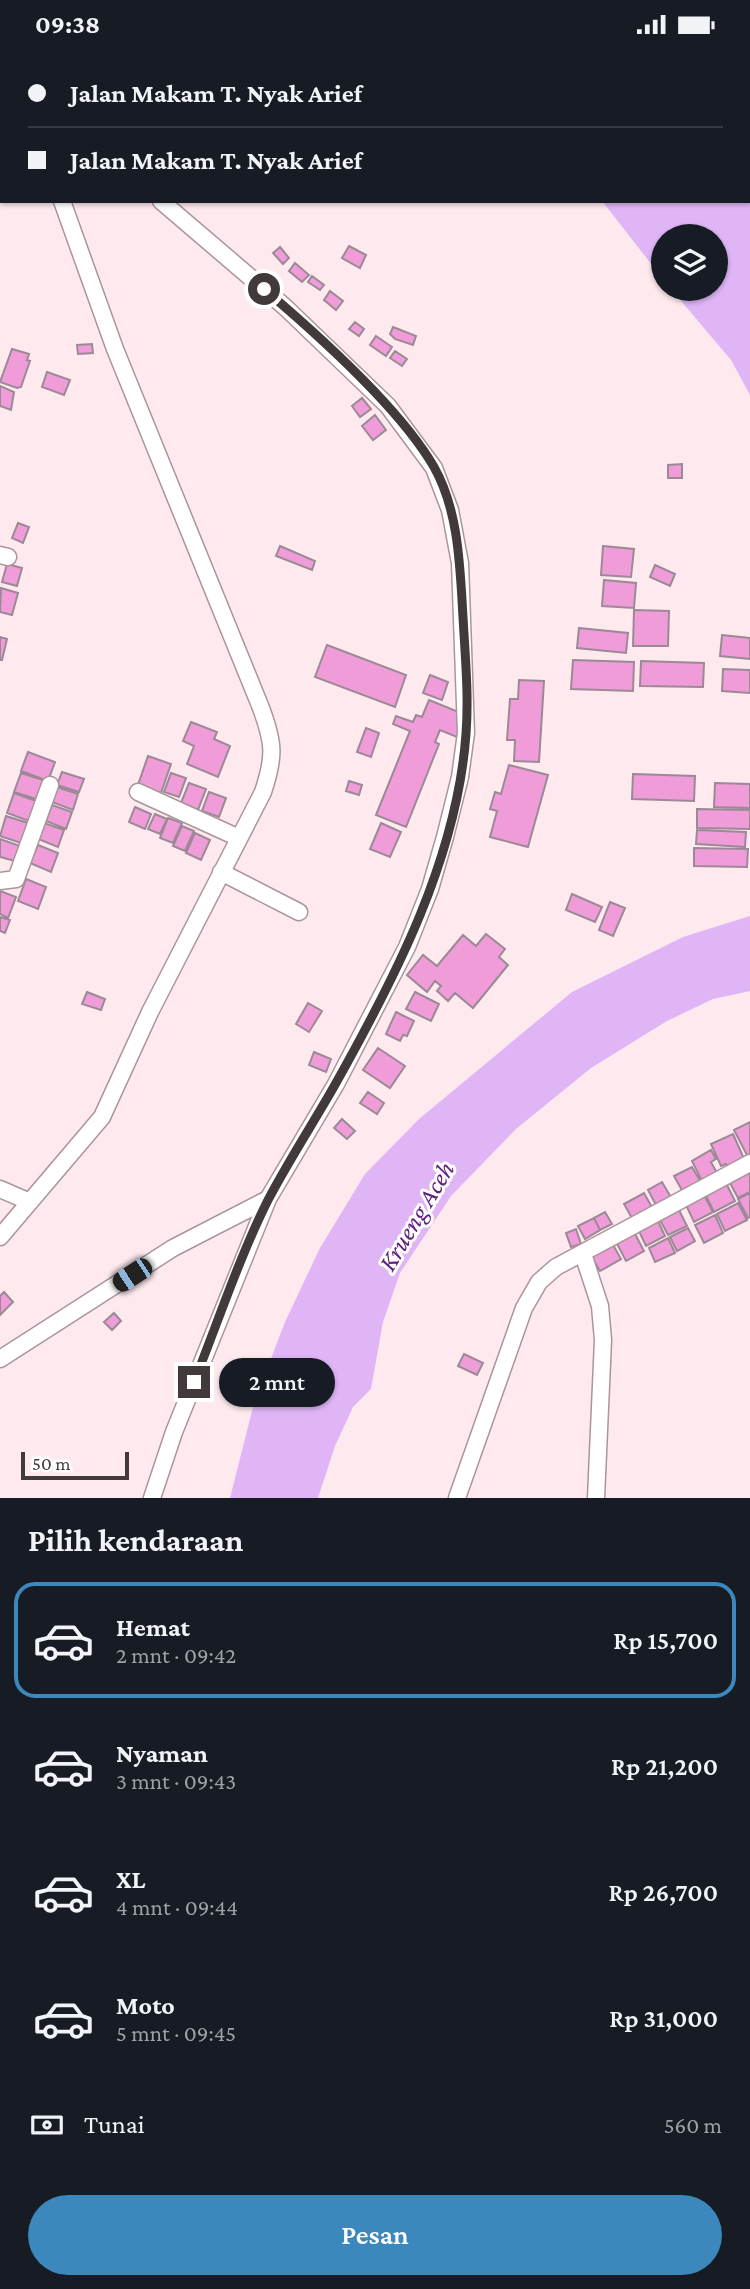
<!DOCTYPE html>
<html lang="id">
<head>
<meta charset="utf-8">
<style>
	body { margin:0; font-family:"Crimson Pro",serif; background:#242831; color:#f1f3f6; height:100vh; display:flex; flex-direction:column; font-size:26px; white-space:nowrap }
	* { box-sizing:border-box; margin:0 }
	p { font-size:23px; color:#9ea1a6 }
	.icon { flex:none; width:38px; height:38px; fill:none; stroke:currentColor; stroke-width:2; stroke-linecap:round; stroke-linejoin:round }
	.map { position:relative; height:1449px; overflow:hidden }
	.side { display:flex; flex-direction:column; background:#171b24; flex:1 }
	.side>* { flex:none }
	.hud { position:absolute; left:0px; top:0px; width:751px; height:154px; box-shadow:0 2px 5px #0004; display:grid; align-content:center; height:154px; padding:0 28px; background:#171b24 }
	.tools { position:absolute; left:651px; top:175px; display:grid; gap:14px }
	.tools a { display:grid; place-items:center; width:77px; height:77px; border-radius:50%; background:#171b24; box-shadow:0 2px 5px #0004; font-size:35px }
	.scale { position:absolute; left:21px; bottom:18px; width:108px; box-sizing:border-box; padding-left:7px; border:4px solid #42393b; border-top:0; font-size:19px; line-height:24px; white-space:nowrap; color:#42393b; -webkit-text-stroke:5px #fff; paint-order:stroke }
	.end { position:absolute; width:32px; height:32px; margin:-16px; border:9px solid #42393b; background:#fff; box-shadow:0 0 0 4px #fff }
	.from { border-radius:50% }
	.bubble { position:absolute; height:49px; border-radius:24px; background:#171b24; box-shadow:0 2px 5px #0004; font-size:23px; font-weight:600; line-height:49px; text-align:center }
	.car { position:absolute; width:21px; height:42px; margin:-21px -10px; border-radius:9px; box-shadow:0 0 5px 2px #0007; background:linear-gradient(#222 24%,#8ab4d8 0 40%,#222 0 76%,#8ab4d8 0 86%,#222 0) }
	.hud b { display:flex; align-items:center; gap:24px; height:66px; font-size:26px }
	.hud b+b { border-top:2px solid #363941 }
	.hud i { width:18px; height:18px; background:#f1f3f6 }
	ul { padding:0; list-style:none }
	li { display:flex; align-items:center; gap:21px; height:116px; margin:0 14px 10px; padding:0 14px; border:4px solid transparent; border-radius:21px }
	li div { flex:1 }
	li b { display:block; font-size:26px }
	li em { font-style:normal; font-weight:600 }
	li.on { border-color:#3c87bb }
	li>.icon { width:63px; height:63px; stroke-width:1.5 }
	h2 { padding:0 28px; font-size:32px; line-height:84px }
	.pay { display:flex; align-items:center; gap:18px; height:77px; padding:0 28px; font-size:26px }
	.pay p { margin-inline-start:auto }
	.button { display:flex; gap:14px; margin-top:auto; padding:14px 28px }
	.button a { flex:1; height:80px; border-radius:42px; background:#3c87bb; color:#fff; font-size:28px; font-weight:600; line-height:80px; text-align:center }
	.status { display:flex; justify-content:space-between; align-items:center; height:49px; padding:0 35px; background:#171b24; direction:ltr }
	.status svg { height:19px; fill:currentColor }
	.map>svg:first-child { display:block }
	.water { fill:#dfb5f6 }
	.building { fill:#ef9cd9; stroke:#9b8a96; stroke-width:2 }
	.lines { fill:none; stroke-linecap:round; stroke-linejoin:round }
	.minor-casing { stroke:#ab959a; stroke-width:19 }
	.minor { stroke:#fff; stroke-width:16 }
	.route { stroke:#42393b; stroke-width:9 }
	.labels { text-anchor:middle; stroke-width:6; stroke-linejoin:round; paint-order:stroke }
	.water-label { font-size:26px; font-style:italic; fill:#61207e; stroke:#fff }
</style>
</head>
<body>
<div class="status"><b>09:38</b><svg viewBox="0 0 49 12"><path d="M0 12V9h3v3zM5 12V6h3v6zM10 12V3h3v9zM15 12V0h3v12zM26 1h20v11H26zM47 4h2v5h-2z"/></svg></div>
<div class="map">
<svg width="750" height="1449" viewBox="0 0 750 1449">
	<rect width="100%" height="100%" fill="#fde9ee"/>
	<path class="water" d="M437,0H659L661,2H439Z
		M749,99L750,100V346L731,311L671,240H716V187H663V230L602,152H749Z
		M750,867V942L713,950L667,972L591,1019L516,1080L451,1147L400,1224L383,1273L371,1340L353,1358L335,1397L318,1449H230L254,1354L285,1273L320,1199L365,1125L419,1070L572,943L683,888Z"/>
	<path class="building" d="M349,197L366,206L360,219L342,209Z
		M280,198L289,209L283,215L273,204Z
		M295,214L309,226L302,233L289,222Z
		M312,227L324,236L320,241L308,233Z
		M330,242L343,252L336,261L324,251Z
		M355,273L364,280L359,287L349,280Z
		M393,278L416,287L413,296L395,290L390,285Z
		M376,287L392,298L386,307L370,296Z
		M92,295L93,304L78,305L77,296Z
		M12,300L29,305L27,311L30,312L21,338L17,339L0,333Z
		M395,302L407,310L402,317L390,309Z
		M47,323L70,331L64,346L42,338Z
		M0,337L14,343L11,361L0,357Z
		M362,349L371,360L360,368L352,357Z
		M375,366L386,381L373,391L362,377Z
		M682,415V429H668V416Z
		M18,474L29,478L23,494L12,489Z
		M280,497L315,512L312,521L276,507Z
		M603,497L634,500L631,528L601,526Z
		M7,515L22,519L17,537L2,533Z
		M655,516L675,525L670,537L650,528Z
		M604,531L636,534L634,559L602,557Z
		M1,539L18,544L12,566L0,563Z
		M634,561L669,562L668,597H633Z
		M579,579L628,584L626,604L577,599Z
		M722,586L750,589V610L720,607Z
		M0,588L7,590L2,611H0Z
		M327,596L406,626L395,658L315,628Z
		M573,611L634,613L633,642L571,640Z
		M641,612L704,614L703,638L640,637Z
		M723,620L750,621V644L722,642Z
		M430,626L448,633L442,651L423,644Z
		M519,631L544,632L539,713L514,712L515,691H507L510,650H518Z
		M429,651L466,666L457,688L440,681L435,693L439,695L406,778L376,766L410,682L393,675L396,667L413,673L416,666L422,668Z
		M191,673L217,683L214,690L230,697L218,728L187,715L194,697L183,692Z
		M366,679L379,684L371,708L357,703Z
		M28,703L55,713L48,732L21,722Z
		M148,707L171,715L161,744L138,736Z
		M509,716L548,726L528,798L490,788L497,762L490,760L495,743L501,745Z
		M62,723L84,730L79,743L57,736Z
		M21,724L43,731L36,750L14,743Z
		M171,724L186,729L179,748L164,743Z
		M633,725L695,727L694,752L632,750Z
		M349,732L362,736L359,746L346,742Z
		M189,734L206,740L198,761L181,754Z
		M715,734L750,735V759L714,758Z
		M57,738L78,745L73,761L52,753Z
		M209,743L226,749L219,768L202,762Z
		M14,744L36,752L29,772L7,764Z
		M52,756L72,763L66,780L46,772Z
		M135,758L151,765L145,780L129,773Z
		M697,760L750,761V780L697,779Z
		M155,765L167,770L160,785L148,780Z
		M6,767L28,774L21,794L0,787Z
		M168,769L182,774L173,794L160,789Z
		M44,774L64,781L58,798L38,790Z
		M381,774L401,783L390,808L370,800Z
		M182,777L194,782L185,802L173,797Z
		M697,781L746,783L745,798L696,795Z
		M195,784L210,791L201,811L186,804Z
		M0,790L20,797L15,812L0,808Z
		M38,796L58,804L51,823L30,814Z
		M694,799L748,800L747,818L694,817Z
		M26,830L46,838L38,860L18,852Z
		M0,842L16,848L8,869L0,865Z
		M572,845L602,858L595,873L566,861Z
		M610,853L625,859L613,887L599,881Z
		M0,868L10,871L5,884L0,882Z
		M486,885L505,900L499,908L508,916L473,959L455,944L448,952L437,942L441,937L435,932L427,943L407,926L423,906L437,917L463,886L476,897Z
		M87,943L105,950L101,961L82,955Z
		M415,943L439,955L431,972L406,960Z
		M308,954L322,962L309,983L296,975Z
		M396,963L414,972L407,987L403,986L400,992L386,985Z
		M378,999L405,1017L390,1039L363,1021Z
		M314,1003L331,1010L326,1023L309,1016Z
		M368,1043L384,1054L377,1065L360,1054Z
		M342,1070L355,1082L347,1090L334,1079Z
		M750,1073V1110H749L734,1081Z
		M733,1085L745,1112L729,1120L726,1115L721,1117L711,1095Z
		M711,1101L716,1110L711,1113L718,1126L703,1134L692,1112Z
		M692,1118L702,1135L684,1145L674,1127Z
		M750,1123V1143L738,1149L730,1134Z
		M662,1133L672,1150L657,1158L648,1141Z
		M726,1134L735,1152L714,1163L705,1145Z
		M644,1144L653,1160L633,1171L624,1155Z
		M750,1144V1168L748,1169L738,1150Z
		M704,1146L713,1163L694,1173L686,1156Z
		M738,1154L747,1171L725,1182L717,1165Z
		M679,1161L687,1177L668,1186L660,1171Z
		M605,1163L612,1175L600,1181L594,1169Z
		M715,1166L723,1184L704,1194L695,1176Z
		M594,1169L600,1181L585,1190L578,1177Z
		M657,1170L665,1187L646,1197L638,1180Z
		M688,1179L695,1192L677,1202L670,1188Z
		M576,1180L581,1195L571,1198L566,1184Z
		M633,1181L644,1202L626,1212L615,1191Z
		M668,1189L675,1204L655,1213L649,1199Z
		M612,1194L621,1210L600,1222L591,1207Z
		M4,1243L13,1253L0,1266V1247Z
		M114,1264L121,1272L112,1281L104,1273Z
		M464,1305L483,1314L477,1326L458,1317Z"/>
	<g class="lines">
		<defs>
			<path id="minor" d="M0,20L2,21
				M0,506L8,508
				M138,743L239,789
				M221,823L299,863
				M0,832L16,830L50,736
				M0,1140L30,1153
				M0,1188L102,1068L150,963L263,743C275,707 274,694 261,659L115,300L62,152
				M583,1205L600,1257L603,1291L596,1449
				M0,1310L173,1199L268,1150
				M152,1449L174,1383L268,1150L336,1035L407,898L430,840L445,788L460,728L466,684L460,514L450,461L434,419L388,357L285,258L161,152
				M457,1449L524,1259L539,1233L556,1218L750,1114"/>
		</defs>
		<use href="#minor" class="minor-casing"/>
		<use href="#minor" class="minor"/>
	</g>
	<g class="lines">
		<path class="route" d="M194,1333C218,1273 239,1209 268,1151C289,1111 314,1073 336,1034C396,927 457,809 466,685C469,646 465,606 463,568C460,519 459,462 434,418C400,359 317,285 264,240"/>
	</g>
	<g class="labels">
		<g class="water-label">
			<text transform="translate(416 1167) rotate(-59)" y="9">Krueng Aceh</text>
		</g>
	</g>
</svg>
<div class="tools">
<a><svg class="icon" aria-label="layers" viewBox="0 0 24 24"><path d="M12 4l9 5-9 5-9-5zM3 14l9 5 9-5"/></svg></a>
</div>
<div class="scale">50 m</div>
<i class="end from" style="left:264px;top:240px"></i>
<i class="end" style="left:194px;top:1333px"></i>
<div class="bubble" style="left:219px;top:1309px;width:116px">2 mnt</div>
<i class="car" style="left:132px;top:1226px;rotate:237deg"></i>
<div class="hud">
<b><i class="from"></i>Jalan Makam T. Nyak Arief</b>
<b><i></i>Jalan Makam T. Nyak Arief</b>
</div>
</div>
<section class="side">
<h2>Pilih kendaraan</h2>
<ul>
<li class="on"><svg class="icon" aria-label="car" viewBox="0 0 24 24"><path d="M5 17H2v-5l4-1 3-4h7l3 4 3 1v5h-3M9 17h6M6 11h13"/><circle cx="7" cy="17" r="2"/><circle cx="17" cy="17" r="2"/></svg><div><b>Hemat</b><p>2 mnt · 09:42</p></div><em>Rp 15,700</em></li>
<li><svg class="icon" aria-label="car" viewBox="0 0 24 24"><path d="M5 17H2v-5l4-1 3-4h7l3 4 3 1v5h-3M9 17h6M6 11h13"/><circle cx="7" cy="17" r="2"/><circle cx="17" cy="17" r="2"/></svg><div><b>Nyaman</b><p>3 mnt · 09:43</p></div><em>Rp 21,200</em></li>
<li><svg class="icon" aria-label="car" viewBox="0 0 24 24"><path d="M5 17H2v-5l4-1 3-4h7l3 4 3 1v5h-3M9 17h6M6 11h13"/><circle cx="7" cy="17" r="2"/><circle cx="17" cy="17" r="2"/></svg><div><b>XL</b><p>4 mnt · 09:44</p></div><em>Rp 26,700</em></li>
<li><svg class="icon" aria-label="car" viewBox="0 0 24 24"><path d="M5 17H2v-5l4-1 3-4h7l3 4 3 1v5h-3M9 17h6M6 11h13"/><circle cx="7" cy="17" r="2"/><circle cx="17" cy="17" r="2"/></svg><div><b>Moto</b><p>5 mnt · 09:45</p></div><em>Rp 31,000</em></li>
</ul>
<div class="pay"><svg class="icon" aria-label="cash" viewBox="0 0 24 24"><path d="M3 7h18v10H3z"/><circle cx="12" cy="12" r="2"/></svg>Tunai<p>560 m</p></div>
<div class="button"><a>Pesan</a></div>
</section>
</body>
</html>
